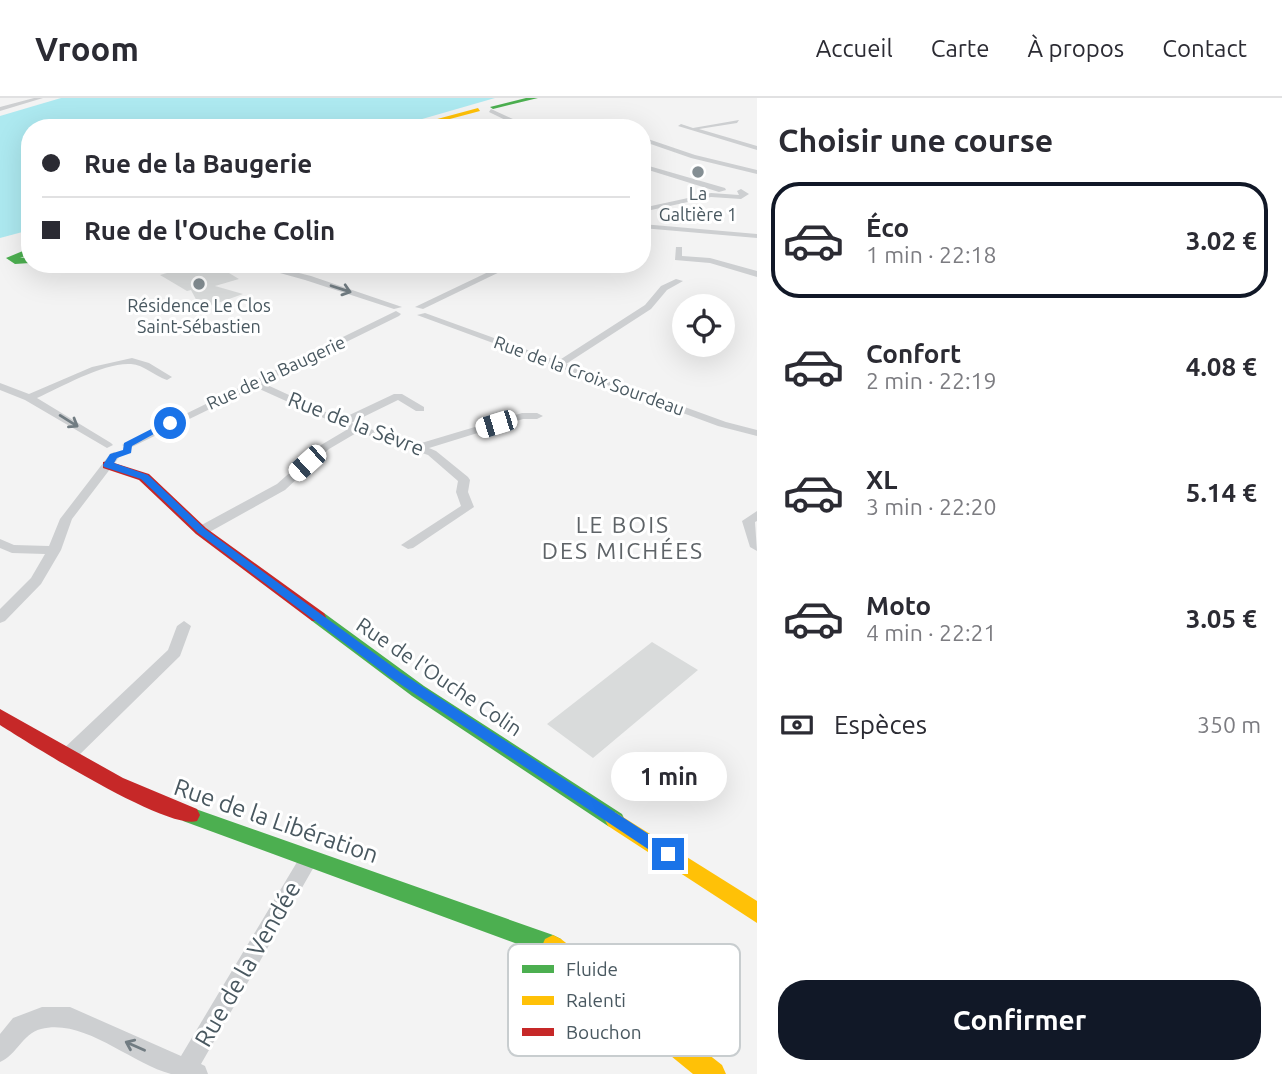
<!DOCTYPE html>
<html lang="fr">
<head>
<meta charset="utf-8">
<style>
	body { margin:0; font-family:Ubuntu,sans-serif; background:#f2f2f3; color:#2b2b33; height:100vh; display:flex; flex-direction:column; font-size:26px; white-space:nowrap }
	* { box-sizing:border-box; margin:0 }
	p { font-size:23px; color:#7c7c81 }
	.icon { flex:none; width:38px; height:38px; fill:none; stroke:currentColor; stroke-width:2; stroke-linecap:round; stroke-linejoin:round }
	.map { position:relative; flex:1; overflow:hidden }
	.panel { display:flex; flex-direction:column; background:#fff; width:525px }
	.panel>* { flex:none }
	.hud { position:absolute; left:21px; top:21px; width:630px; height:154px; border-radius:28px; box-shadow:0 7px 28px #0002; display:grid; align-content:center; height:154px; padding:0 21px; background:#fff }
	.buttons { position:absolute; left:672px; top:196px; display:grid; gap:14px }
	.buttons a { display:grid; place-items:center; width:63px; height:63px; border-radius:50%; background:#fff; box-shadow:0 7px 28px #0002; font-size:35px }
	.end { position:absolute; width:32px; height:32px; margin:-16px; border:9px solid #1a73e8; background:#fff; box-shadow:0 0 0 4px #fff }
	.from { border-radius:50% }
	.bubble { position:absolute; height:49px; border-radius:24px; background:#fff; box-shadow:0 7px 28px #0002; font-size:23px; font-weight:700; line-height:49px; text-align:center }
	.car { position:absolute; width:21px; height:42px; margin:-21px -10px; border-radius:9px; box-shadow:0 0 5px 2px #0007; background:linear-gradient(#fff 24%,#345 0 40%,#fff 0 76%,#345 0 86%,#fff 0) }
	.hud b { display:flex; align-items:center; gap:24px; height:66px; font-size:26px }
	.hud b+b { border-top:2px solid #e1e1e2 }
	.hud i { width:18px; height:18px; background:#2b2b33 }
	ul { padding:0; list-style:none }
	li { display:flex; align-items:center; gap:21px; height:116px; margin:0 14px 10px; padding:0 7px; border:4px solid transparent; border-radius:28px }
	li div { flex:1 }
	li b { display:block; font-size:26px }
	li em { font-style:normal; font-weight:700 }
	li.selected { border-color:#111827 }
	li>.icon { width:63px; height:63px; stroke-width:1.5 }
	h2 { padding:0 21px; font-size:32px; line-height:84px }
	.pay { display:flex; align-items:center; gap:18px; height:77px; padding:0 21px; font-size:26px }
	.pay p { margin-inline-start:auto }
	.primary-button { display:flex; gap:14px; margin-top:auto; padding:14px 21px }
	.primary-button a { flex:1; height:80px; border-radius:28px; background:#111827; color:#fff; font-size:28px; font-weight:700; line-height:80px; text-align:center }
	header { display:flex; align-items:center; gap:42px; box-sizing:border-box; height:98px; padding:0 35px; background:#fff; border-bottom:2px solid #e1e1e2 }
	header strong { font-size:33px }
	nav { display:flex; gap:38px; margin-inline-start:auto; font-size:24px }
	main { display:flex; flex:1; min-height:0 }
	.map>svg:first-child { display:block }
	.water { fill:#ade9f0 }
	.building { fill:#d9dbdb }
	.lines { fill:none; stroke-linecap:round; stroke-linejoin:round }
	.street { fill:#cdcfd1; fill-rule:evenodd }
	.fast { fill:#4caf50; fill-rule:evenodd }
	.slow { fill:#ffc107; fill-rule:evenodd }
	.jam { fill:#c62828; fill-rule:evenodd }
	.oneway { stroke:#717c82 }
	.route { fill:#1a73e8 }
	.poi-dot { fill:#848e93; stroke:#fff; stroke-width:2.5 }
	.labels { text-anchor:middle; stroke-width:6; stroke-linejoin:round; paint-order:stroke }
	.far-poi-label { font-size:18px; fill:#495860; stroke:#fff }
	.far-street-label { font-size:18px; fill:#495860; stroke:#fff }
	.street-label { font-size:21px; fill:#495860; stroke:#fff }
	.neighbourhood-label { font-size:23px; letter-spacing:2px; fill:#5e6367; stroke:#fff }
	.near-street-label { font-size:24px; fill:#495860; stroke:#fff }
	.key { fill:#fff; stroke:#c8cdcf; stroke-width:2 }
	.key-label { font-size:19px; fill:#495860 }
</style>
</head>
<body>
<header>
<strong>Vroom</strong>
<nav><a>Accueil</a><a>Carte</a><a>À propos</a><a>Contact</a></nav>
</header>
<main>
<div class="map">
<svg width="757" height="976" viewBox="0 0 757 976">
	<rect width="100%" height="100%" fill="#f3f3f3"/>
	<path class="water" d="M61,0H495L391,30H30V132L0,140V18Z"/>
	<path class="building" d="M198,166L219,169L239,181L215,188L243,196L201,211L191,192L187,193L160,177Z
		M652,544L698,572L593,660L547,626Z"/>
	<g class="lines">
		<path class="street" d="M34,0H43L0,13V9Z
			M491,11L530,29L531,30H522L489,14Z
			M593,21L613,29L614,30H605L591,24Z
			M739,22L737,25L699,31L757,48V52L678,28L681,26L693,30Z
			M642,39L695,57L757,72V76L691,60L642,43Z
			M642,66L725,90L726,92L719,94L642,70Z
			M741,91L749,96L741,101L711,99L642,114V110L711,95L739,97L737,93Z
			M642,126L757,136V140L642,130Z
			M676,149H682V158L710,160L757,173V179L710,165L675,162Z
			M248,166H263L311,178L402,209L394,211L305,182Z
			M505,166H516L423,211L415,209Z
			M676,181L683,183L667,192L651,211L566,266L726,324L757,332V338L718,328L417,217L425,215L558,263L645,207L661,188Z
			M396,213L401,216L399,218L263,285L341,321L394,296H402L424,309V313H416L398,302L351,325L418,346L522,315H537L543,318L537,321H523L429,350L436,353L468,379L470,382L468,394L474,409L413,450L408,451L401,447L461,408L456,394L458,383L428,357L358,334L329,351L285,392L206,436H196L194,433L196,430L277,386L321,347L348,331L255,289L132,349L128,350L122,347Z
			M132,260L149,265L172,279L167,282C155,278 144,267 131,266C105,264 61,289 37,300L111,345L113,347L107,350L25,302L0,292V285L29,296L92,269Z
			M114,354L120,358L72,421L61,452L41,486L5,523L0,525V511L31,480L45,456L12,455L0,450V441L14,447L49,448L60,421L110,356Z
			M757,413V423L755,424L757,453L750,449L742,423Z
			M184,523L191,528L180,558L72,664L66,666L60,664L58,659L60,654L168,552L177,528Z
			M310,752L317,754L319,760L201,966L205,968L208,976C197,976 182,976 171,976C130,965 84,920 41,931C22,936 17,957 0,964V936L13,920L21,917L42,909H70L181,958L303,754Z"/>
		<path class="fast" d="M526,0H538L493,11L490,9Z
			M30,150V156L20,160L30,159V165L15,166L6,160Z
			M318,514L324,515L424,588L622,716L625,722L622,728L615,730L608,728L412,598L312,523L310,519L312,515Z
			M190,709L553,837L561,841L564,848L561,855L553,859L183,723L180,717L183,711Z"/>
		<path class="slow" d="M478,10L480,13L416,30H404Z
			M615,714L757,803V825L608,728L605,722L608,716Z
			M553,837L561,841L722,967L726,976H693L545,855L542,848L545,841Z"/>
		<path class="jam" d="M108,363L149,376L206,430L324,515L326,519L324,523H312L196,436L139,382L103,370V364Z
			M0,611L123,680L197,711L200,717L197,723C168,733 30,646 0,627Z"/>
	</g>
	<defs><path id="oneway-shaft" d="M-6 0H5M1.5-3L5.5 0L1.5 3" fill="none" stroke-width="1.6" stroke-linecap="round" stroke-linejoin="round" transform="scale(1.75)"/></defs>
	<g class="oneway">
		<use href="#oneway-shaft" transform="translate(341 191) rotate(18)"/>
		<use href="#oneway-shaft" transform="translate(69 323) rotate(32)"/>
		<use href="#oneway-shaft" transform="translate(135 948) rotate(-156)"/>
	</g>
	<path class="route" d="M167,323L174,325L132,348L131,355L117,360L114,365L148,377L205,431L400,574L673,752L676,756L673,761H663L391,580L198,435L141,381L104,369L103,367L110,356L123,352L124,345Z"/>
	<g class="poi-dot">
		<circle cx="698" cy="74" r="7"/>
		<circle cx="199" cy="186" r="7"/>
	</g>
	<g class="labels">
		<g class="far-poi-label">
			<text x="698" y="102">La<tspan x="698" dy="21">Galtière 1</tspan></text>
			<text x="199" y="214">Résidence Le Clos<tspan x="199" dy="21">Saint-Sébastien</tspan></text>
		</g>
		<g class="far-street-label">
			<text transform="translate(276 275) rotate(-25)" y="6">Rue de la Baugerie</text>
			<text transform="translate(589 278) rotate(20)" y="6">Rue de la Croix Sourdeau</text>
		</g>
		<g class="street-label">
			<text transform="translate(356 326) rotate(21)" y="7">Rue de la Sèvre</text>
			<text transform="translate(439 579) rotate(34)" y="7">Rue de l'Ouche Colin</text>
		</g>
		<g class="neighbourhood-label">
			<text x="623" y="435">LE BOIS<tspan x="623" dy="26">DES MICHÉES</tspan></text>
		</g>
		<g class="near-street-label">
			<text transform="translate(276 723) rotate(19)" y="8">Rue de la Libération</text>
			<text transform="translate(248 866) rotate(-60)" y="8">Rue de la Vendée</text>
		</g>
	</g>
	<rect x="508" y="846" width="232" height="112" rx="10" class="key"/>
	<rect x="522" y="867" width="32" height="8" fill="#4caf50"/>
	<rect x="522" y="898" width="32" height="9" fill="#ffc107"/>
	<rect x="522" y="930" width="32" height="8" fill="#c62828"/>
	<g class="key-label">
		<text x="566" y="878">Fluide</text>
		<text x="566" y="909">Ralenti</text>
		<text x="566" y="941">Bouchon</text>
	</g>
</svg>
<div class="buttons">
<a><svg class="icon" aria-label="locate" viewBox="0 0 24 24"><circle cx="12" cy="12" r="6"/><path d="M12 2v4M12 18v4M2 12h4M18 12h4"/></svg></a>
</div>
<i class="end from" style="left:170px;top:325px"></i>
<i class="end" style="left:668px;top:756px"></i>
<div class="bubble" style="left:611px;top:654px;width:116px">1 min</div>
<i class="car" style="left:496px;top:326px;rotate:253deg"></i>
<i class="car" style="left:307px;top:365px;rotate:228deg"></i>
<div class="hud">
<b><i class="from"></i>Rue de la Baugerie</b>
<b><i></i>Rue de l'Ouche Colin</b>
</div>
</div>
<section class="panel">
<h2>Choisir une course</h2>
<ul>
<li class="selected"><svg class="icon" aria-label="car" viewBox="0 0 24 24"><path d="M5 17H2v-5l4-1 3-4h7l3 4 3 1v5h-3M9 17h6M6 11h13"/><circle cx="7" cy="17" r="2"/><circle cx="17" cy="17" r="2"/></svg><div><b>Éco</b><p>1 min · 22:18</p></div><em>3.02 €</em></li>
<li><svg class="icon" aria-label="car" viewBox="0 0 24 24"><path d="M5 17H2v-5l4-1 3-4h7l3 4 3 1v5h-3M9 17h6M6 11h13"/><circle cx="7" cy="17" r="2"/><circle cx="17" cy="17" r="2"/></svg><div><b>Confort</b><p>2 min · 22:19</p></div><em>4.08 €</em></li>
<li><svg class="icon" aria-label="car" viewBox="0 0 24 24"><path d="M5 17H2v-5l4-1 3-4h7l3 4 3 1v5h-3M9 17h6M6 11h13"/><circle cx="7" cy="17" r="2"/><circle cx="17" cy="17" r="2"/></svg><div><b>XL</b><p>3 min · 22:20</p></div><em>5.14 €</em></li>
<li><svg class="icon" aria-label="car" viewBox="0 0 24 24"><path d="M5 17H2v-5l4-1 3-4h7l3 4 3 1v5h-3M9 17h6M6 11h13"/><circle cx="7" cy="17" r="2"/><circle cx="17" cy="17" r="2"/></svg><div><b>Moto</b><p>4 min · 22:21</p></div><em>3.05 €</em></li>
</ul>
<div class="pay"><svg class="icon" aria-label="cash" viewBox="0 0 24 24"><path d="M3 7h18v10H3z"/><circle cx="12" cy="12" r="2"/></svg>Espèces<p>350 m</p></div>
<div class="primary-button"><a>Confirmer</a></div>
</section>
</main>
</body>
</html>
